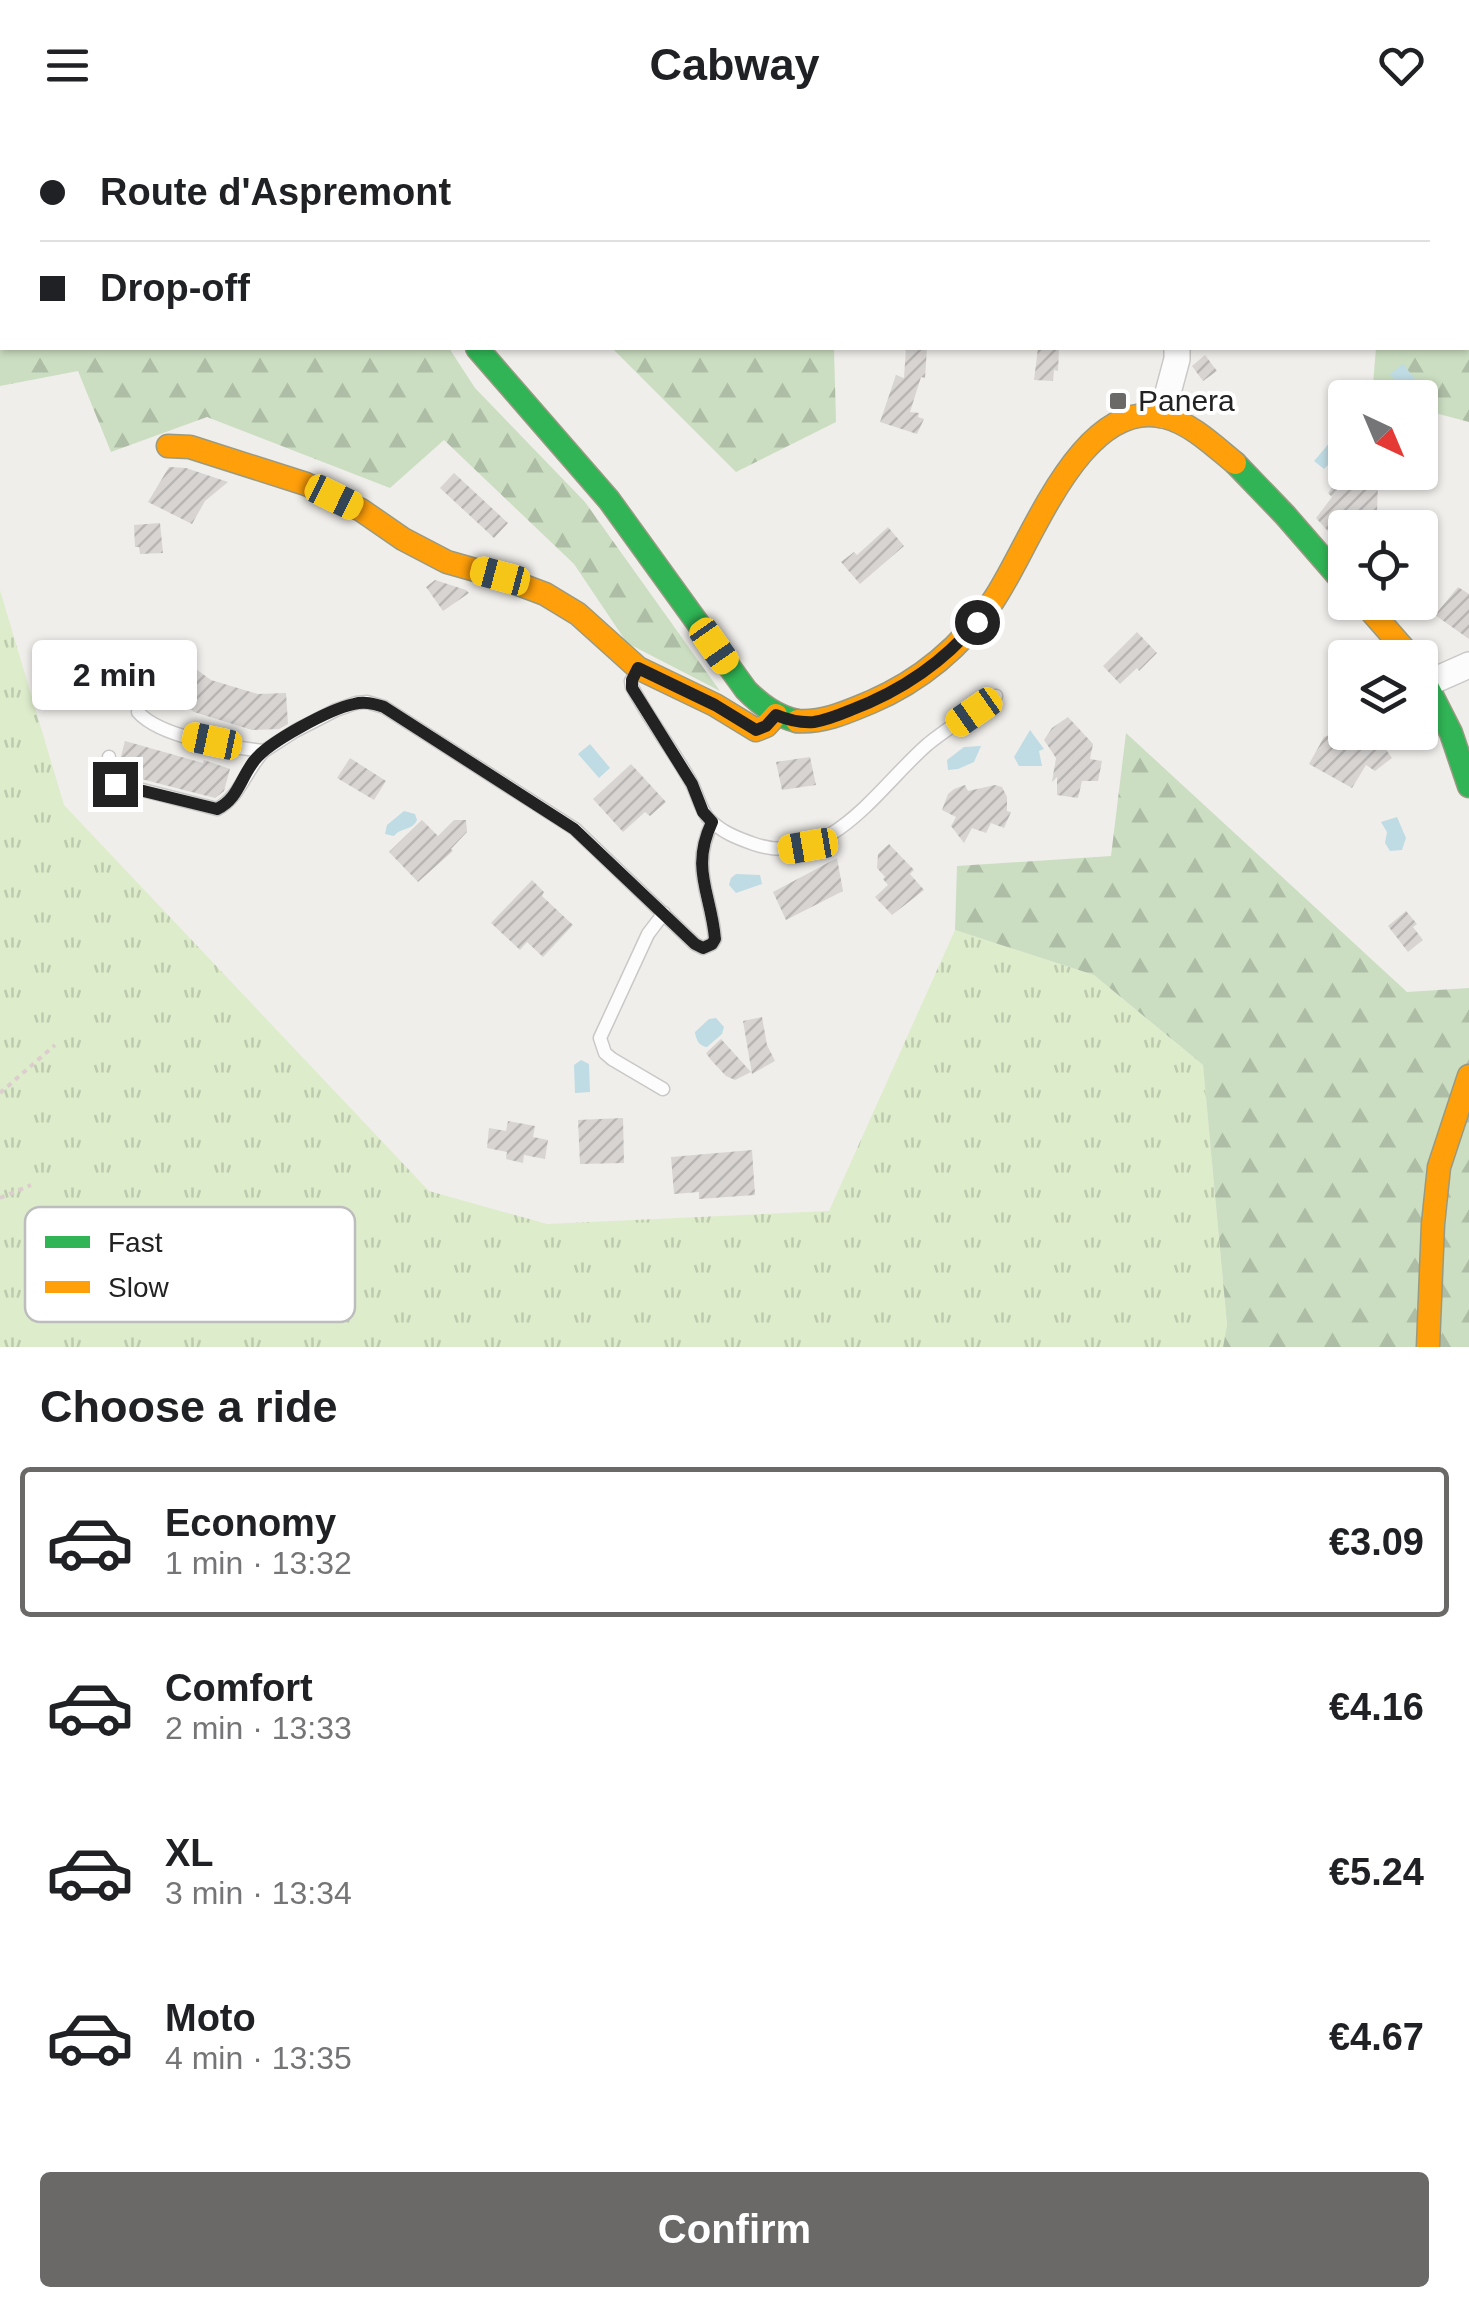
<!DOCTYPE html>
<html lang="en">
<head>
<meta charset="utf-8">
<style>
	body { margin:0; font-family:Helvetica,sans-serif; background:#f6f6f6; color:#202124; height:100vh; display:flex; flex-direction:column; font-size:38px; white-space:nowrap }
	* { box-sizing:border-box; margin:0 }
	p { font-size:32px; color:#757577 }
	.icon { flex:none; width:55px; height:55px; fill:none; stroke:currentColor; stroke-width:2; stroke-linecap:round; stroke-linejoin:round }
	.map { position:relative; height:1217px; overflow:hidden }
	.drawer { display:flex; flex-direction:column; background:#fff; flex:1 }
	.drawer>* { flex:none }
	.top-card { position:absolute; left:0px; top:0px; width:1470px; height:220px; box-shadow:0 2px 8px #0004; display:grid; align-content:center; height:220px; padding:0 40px; background:#fff }
	.needle { width:65px; rotate:136deg }
	.buttons { position:absolute; left:1328px; top:250px; display:grid; gap:20px }
	.buttons a { display:grid; place-items:center; width:110px; height:110px; border-radius:10px; background:#fff; box-shadow:0 2px 8px #0004; font-size:50px }
	.end { position:absolute; width:45px; height:45px; margin:-22px; border:12px solid #222; background:#fff; box-shadow:0 0 0 5px #fff }
	.from { border-radius:50% }
	.bubble { position:absolute; height:70px; border-radius:10px; background:#fff; box-shadow:0 2px 8px #0004; font-size:32px; font-weight:700; line-height:70px; text-align:center }
	.car { position:absolute; width:30px; height:60px; margin:-30px -15px; border-radius:12px; box-shadow:0 0 8px 2px #0007; background:linear-gradient(#f5c518 24%,#345 0 40%,#f5c518 0 76%,#345 0 86%,#f5c518 0) }
	.top-card b { display:flex; align-items:center; gap:35px; height:95px; font-size:38px }
	.top-card b+b { border-top:2px solid #e0e0e0 }
	.top-card i { width:25px; height:25px; background:#202124 }
	ul { padding:0; list-style:none }
	li { display:flex; align-items:center; gap:30px; height:150px; margin:0 20px 15px; padding:0 20px; border:5px solid transparent; border-radius:10px }
	li div { flex:1 }
	li b { display:block; font-size:38px }
	li em { font-style:normal; font-weight:700 }
	li.active { border-color:#6a6968 }
	li>.icon { width:90px; height:90px; stroke-width:1.5 }
	h2 { padding:0 40px; font-size:45px; line-height:120px }
	.cta { display:flex; gap:20px; margin-top:auto; padding:20px 40px }
	.cta a { flex:1; height:115px; border-radius:10px; background:#6a6968; color:#fff; font-size:40px; font-weight:700; line-height:115px; text-align:center }
	header { display:flex; justify-content:space-between; align-items:center; height:130px; padding:0 40px; background:#fff; font-size:45px; font-weight:700 }
	.map>svg:first-child { display:block }
	.grass { fill:url(#grass-tufts) }
	.forest { fill:url(#forest-firs) }
	.water { fill:#bfdbe3 }
	.building { fill:url(#building-hatch) }
	.lines { fill:none; stroke-linecap:round; stroke-linejoin:round }
	.lane-casing { stroke:#c9c8c7; stroke-width:15 }
	.street-casing { stroke:#c9c8c7; stroke-width:28 }
	.fast-casing { stroke:#999a82; stroke-width:25 }
	.slow-casing { stroke:#999a82; stroke-width:25 }
	.path { stroke:#dccecd; stroke-width:4; stroke-dasharray:5 5; stroke-linecap:butt }
	.lane { stroke:#fdfcfc; stroke-width:12 }
	.street { stroke:#fdfcfc; stroke-width:25 }
	.fast { stroke:#30b455; stroke-width:22 }
	.slow { stroke:#ff9f0a; stroke-width:22 }
	.route { stroke:#222; stroke-width:12 }
	.poi-dot { fill:#6a6968; stroke:#fff; stroke-width:4 }
	.labels { text-anchor:middle; stroke-width:8; stroke-linejoin:round; paint-order:stroke }
	.poi-label { font-size:30px; fill:#222; stroke:#fff; text-anchor:start }
	.key { fill:#fff; stroke:#bdbdbd; stroke-width:2.5 }
	.key-label { font-size:28px; fill:#222 }
</style>
</head>
<body>
<header><svg class="icon" aria-label="menu" viewBox="0 0 24 24"><path d="M4 6h16M4 12h16M4 18h16"/></svg>Cabway<svg class="icon" aria-label="heart" viewBox="0 0 24 24"><path d="M12 20l-8-8c-3-5 5-10 8-4 3-6 11-1 8 4z"/></svg></header>
<div class="map">
<svg width="1469" height="1217" viewBox="0 0 1469 1217">
	<defs>
		<pattern id="grass-tufts" width="24" height="20" patternUnits="userSpaceOnUse" patternTransform="scale(2.5)"><rect width="24" height="20" fill="#ddeccb"/><path d="M3 7l-1-3M5 7V3M7 7l1-3M15 17l-1-3M17 17v-4M19 17l1-3" fill="none" stroke="#bdcaae"/></pattern>
		<pattern id="forest-firs" width="22" height="20" patternUnits="userSpaceOnUse" patternTransform="scale(2.5)"><rect width="22" height="20" fill="#cbdec1"/><path d="M5 1l3.5 6h-7zM16 11l3.5 6h-7z" fill="#aebea6"/></pattern>
		<pattern id="building-hatch" width="6" height="6" patternUnits="userSpaceOnUse" patternTransform="scale(2.5)"><rect width="6" height="6" fill="#d7d4d2"/><path d="M-1 1l2-2M0 6l6-6M5 7l2-2" fill="none" stroke="#b8b6b4"/></pattern>
	</defs>
	<rect width="100%" height="100%" fill="#f0eeeb"/>
	<path class="grass" d="M0,460L64,675L429,1061L547,1094L829,1081L955,800L1094,845L1203,935L1227,1196L1223,1217H0Z"/>
	<path class="forest" d="M352,0H829V2H351Z
		M1468,27H1469V292L1420,279V268L1372,267L1376,218H1468Z
		M2,76V218H449L475,258L585,372L720,561L627,513L574,434L444,310L390,358L207,287L111,322L78,241L0,256V77Z
		M612,218H834L836,292L736,342Z
		M1126,603L1407,862L1469,858V1217H1223L1227,1195L1203,935L1094,845L955,800L957,736L1111,726Z"/>
	<path class="water" d="M1403,234L1423,259L1416,267H1408L1390,244Z
		M1337,304L1345,310V318L1324,339L1314,331Z
		M1030,600L1044,619L1039,621L1042,636H1019L1014,627Z
		M590,614L610,638L599,648L578,624Z
		M981,616L974,632L958,639L948,640L947,630L964,617Z
		M404,681L415,684L417,690C412,701 401,697 394,706L385,704L387,695Z
		M1397,687L1406,708L1402,720L1390,721L1385,713L1387,702L1381,692Z
		M736,744L760,745L762,754L736,763L729,755L731,748Z
		M716,888L724,897L722,904L707,917C699,916 696,910 695,902L709,889Z
		M581,930L589,934L590,962L575,963L574,935Z"/>
	<path class="building" d="M906,218H927L925,248L921,247L910,282L919,283L918,287L924,289L917,304L880,292L896,245L904,248Z
		M1038,218H1059L1058,241L1054,240L1053,251L1034,250Z
		M1205,225L1217,241L1203,251L1192,236Z
		M169,337L186,338L228,352L205,371L192,394L148,372Z
		M1345,340V342L1351,345L1360,344L1368,350L1378,352L1377,385L1365,384L1361,389L1355,385L1336,410L1316,388L1332,367L1328,363Z
		M454,343L508,393L494,408L440,358Z
		M160,393L163,423L140,424L139,417H135L134,395Z
		M888,397L904,416L860,454L841,432L854,422L857,425Z
		M435,450L466,460L469,463L443,481L426,457Z
		M1458,457L1469,464V509L1435,485Z
		M1137,502L1157,523L1139,541L1137,538L1120,554L1103,536Z
		M189,534L211,550L258,564L286,563L288,594L279,599L252,600L194,582L168,563Z
		M1068,587L1093,614L1090,629L1102,631L1098,651H1082L1078,668L1057,665V647L1052,652L1056,628L1044,610L1052,598Z
		M1344,599L1369,619L1380,611L1392,628L1375,641L1366,635L1352,658L1309,634L1324,607Z
		M125,611L203,633L204,630L230,639L224,661L215,668L122,644L119,634Z
		M810,627L816,655L782,660L776,632Z
		M350,628L386,651L374,670L337,648Z
		M631,634L666,672L650,686L645,682L623,702L593,669Z
		M965,655L968,661L995,655L1002,657L1007,667V681L1011,682L1004,698L991,693L986,703L972,698L964,713L951,696L956,687L942,680L948,664L954,659Z
		M422,690L438,706L454,690H466L467,702L451,719L453,721L418,752L389,722Z
		M889,714L914,740L910,744L924,760L892,785L875,767L888,755L883,749L885,747L877,738L878,724Z
		M837,728L843,761L786,790L773,762Z
		M532,750L544,762L542,766L573,795L543,827L527,812L520,820L491,793Z
		M1406,781L1417,794L1413,797L1423,810L1408,822L1388,796Z
		M762,887L767,915L775,931L752,944L743,891Z
		M721,909L751,942L735,950L726,946L711,930L706,923Z
		M623,988L624,1033L580,1034L578,990Z
		M508,991L535,996L533,1007L548,1010L545,1029L524,1025L523,1033L506,1029L507,1022L487,1018L489,998L506,1001Z
		M752,1020L755,1065L699,1069V1062L674,1064L671,1027Z"/>
	<g class="lines">
		<defs>
			<path id="lane" d="M638,539L631,551L632,557C650,591 674,621 692,654C698,666 700,678 708,688C721,702 737,708 754,714C830,740 879,656 928,614C949,597 974,582 996,566
				M138,582C161,608 229,617 264,621L295,601L336,580L356,573L367,572L384,577L575,699L695,814L703,818L712,814L715,809C711,763 690,739 712,693
				M109,627L108,641L115,653L217,679C240,667 246,639 264,621
				M663,959L612,929L605,923L600,908L648,804L664,783"/>
			<path id="street" d="M1041,0L1043,2
				M1209,2L1214,0
				M1162,285L1177,229V218
				M1426,554L1469,535"/>
			<path id="fast" d="M207,0L209,2
				M477,218L609,370L746,560C761,575 776,586 797,591
				M1235,333L1285,385L1345,454
				M1420,542L1451,603L1469,656"/>
			<path id="slow" d="M168,316L190,317L306,354L361,380L403,409L447,432L500,447L545,464L578,484L638,538L715,575L756,600L766,596L776,585
				M1363,472L1412,528
				M797,591C823,593 847,582 871,572C922,550 961,517 993,471C1030,418 1080,265 1165,287C1192,294 1214,316 1235,333
				M1428,1217L1433,1094L1439,1037L1469,946"/>
		</defs>
		<use href="#lane" class="lane-casing"/>
		<use href="#street" class="street-casing"/>
		<use href="#fast" class="fast-casing"/>
		<use href="#slow" class="slow-casing"/>
		<path class="path" d="M0,963L55,915
			M0,1068L31,1055"/>
		<use href="#lane" class="lane"/>
		<use href="#street" class="street"/>
		<use href="#fast" class="fast"/>
		<use href="#slow" class="slow"/>
	</g>
	<g class="lines">
		<path class="route" d="M115,654L217,679C238,669 240,649 254,631C268,612 330,579 354,574C365,571 374,574 384,577L574,699L695,814L703,818L712,814L715,809C711,763 690,739 712,692L703,682L692,654L632,558V550L638,538L715,575L756,600L766,596L776,585C788,590 800,593 814,592C826,590 839,585 851,580C901,561 943,533 977,492"/>
	</g>
	<rect class="poi-dot" x="1108" y="261" width="20" height="20" rx="5"/>
	<g class="labels">
		<g class="poi-label">
			<text x="1138" y="281">Panera</text>
		</g>
	</g>
	<rect x="25" y="1077" width="330" height="115" rx="15" class="key"/>
	<rect x="45" y="1106" width="45" height="12" fill="#30b455"/>
	<rect x="45" y="1151" width="45" height="12" fill="#ff9f0a"/>
	<g class="key-label">
		<text x="108" y="1122">Fast</text>
		<text x="108" y="1167">Slow</text>
	</g>
</svg>
<div class="buttons">
<a><svg class="needle" viewBox="-14 -14 28 28"><path d="M0-13l5 13h-10z" fill="#e53935"/><path d="M0 13l5-13h-10z" fill="#757577"/></svg></a>
<a><svg class="icon" aria-label="locate" viewBox="0 0 24 24"><circle cx="12" cy="12" r="6"/><path d="M12 2v4M12 18v4M2 12h4M18 12h4"/></svg></a>
<a><svg class="icon" aria-label="layers" viewBox="0 0 24 24"><path d="M12 4l9 5-9 5-9-5zM3 14l9 5 9-5"/></svg></a>
</div>
<i class="end from" style="left:977px;top:492px"></i>
<i class="end" style="left:115px;top:654px"></i>
<div class="bubble" style="left:32px;top:510px;width:165px">2 min</div>
<i class="car" style="left:334px;top:367px;rotate:116deg"></i>
<i class="car" style="left:500px;top:446px;rotate:285deg"></i>
<i class="car" style="left:714px;top:516px;rotate:145deg"></i>
<i class="car" style="left:974px;top:582px;rotate:235deg"></i>
<i class="car" style="left:212px;top:611px;rotate:282deg"></i>
<i class="car" style="left:808px;top:716px;rotate:260deg"></i>
<div class="top-card">
<b><i class="from"></i>Route d'Aspremont</b>
<b><i></i>Drop-off</b>
</div>
</div>
<section class="drawer">
<h2>Choose a ride</h2>
<ul>
<li class="active"><svg class="icon" aria-label="car" viewBox="0 0 24 24"><path d="M5 17H2v-5l4-1 3-4h7l3 4 3 1v5h-3M9 17h6M6 11h13"/><circle cx="7" cy="17" r="2"/><circle cx="17" cy="17" r="2"/></svg><div><b>Economy</b><p>1 min · 13:32</p></div><em>€3.09</em></li>
<li><svg class="icon" aria-label="car" viewBox="0 0 24 24"><path d="M5 17H2v-5l4-1 3-4h7l3 4 3 1v5h-3M9 17h6M6 11h13"/><circle cx="7" cy="17" r="2"/><circle cx="17" cy="17" r="2"/></svg><div><b>Comfort</b><p>2 min · 13:33</p></div><em>€4.16</em></li>
<li><svg class="icon" aria-label="car" viewBox="0 0 24 24"><path d="M5 17H2v-5l4-1 3-4h7l3 4 3 1v5h-3M9 17h6M6 11h13"/><circle cx="7" cy="17" r="2"/><circle cx="17" cy="17" r="2"/></svg><div><b>XL</b><p>3 min · 13:34</p></div><em>€5.24</em></li>
<li><svg class="icon" aria-label="car" viewBox="0 0 24 24"><path d="M5 17H2v-5l4-1 3-4h7l3 4 3 1v5h-3M9 17h6M6 11h13"/><circle cx="7" cy="17" r="2"/><circle cx="17" cy="17" r="2"/></svg><div><b>Moto</b><p>4 min · 13:35</p></div><em>€4.67</em></li>
</ul>
<div class="cta"><a>Confirm</a></div>
</section>
</body>
</html>
